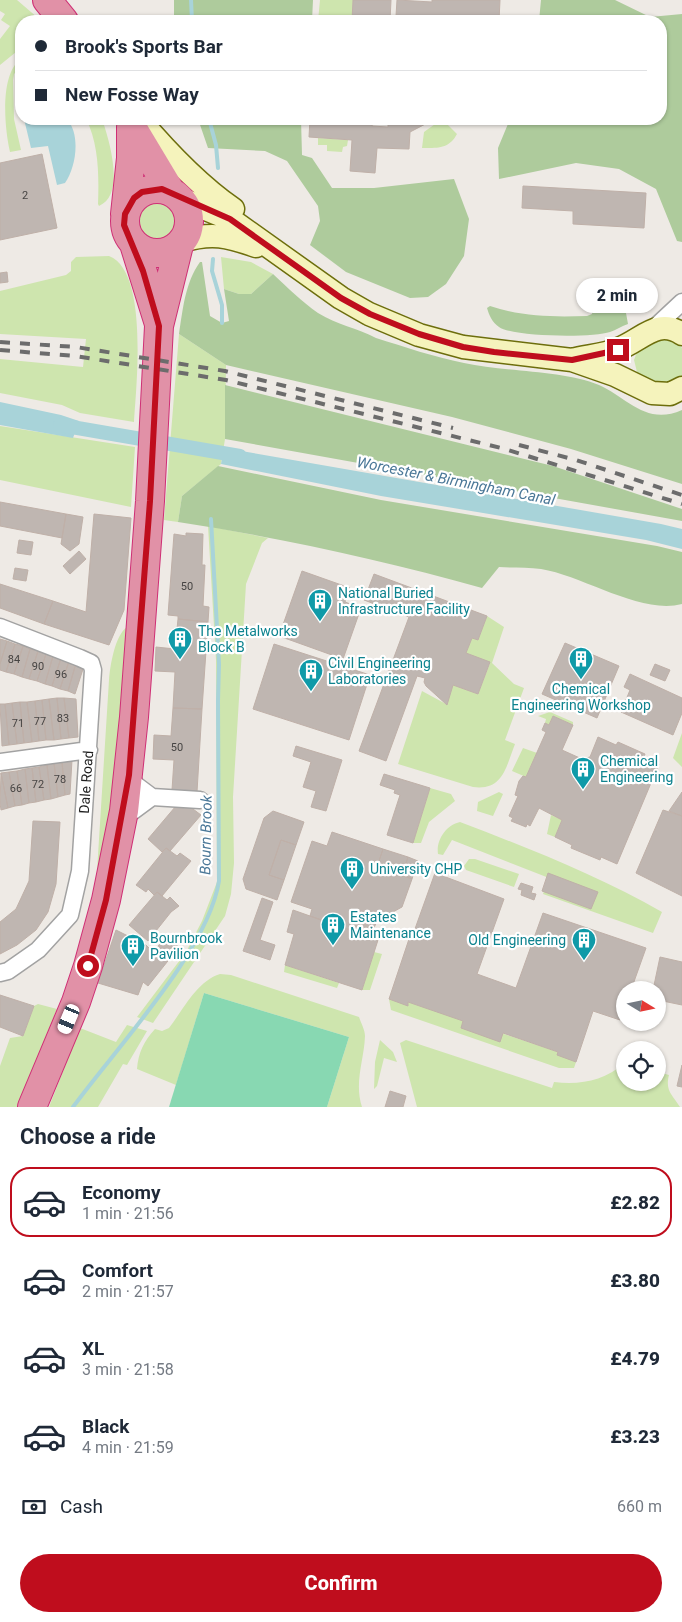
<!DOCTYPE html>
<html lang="en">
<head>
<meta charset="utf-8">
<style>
	body { margin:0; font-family:Roboto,sans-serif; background:#f6f6f7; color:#1f2937; height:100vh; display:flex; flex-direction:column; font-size:19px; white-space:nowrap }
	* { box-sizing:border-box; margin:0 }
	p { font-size:16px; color:#747a83 }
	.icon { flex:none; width:28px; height:28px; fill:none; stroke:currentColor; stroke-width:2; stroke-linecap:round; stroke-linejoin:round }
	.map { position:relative; height:1107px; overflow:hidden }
	.details { display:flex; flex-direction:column; background:#fff; flex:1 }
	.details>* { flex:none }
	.hud { position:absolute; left:15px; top:15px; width:652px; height:110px; border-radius:20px; box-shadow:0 1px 4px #0004; display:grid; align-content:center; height:110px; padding:0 20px; background:#fff }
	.needle { width:32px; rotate:100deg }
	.buttons { position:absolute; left:616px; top:981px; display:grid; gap:10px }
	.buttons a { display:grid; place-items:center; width:50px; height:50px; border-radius:50%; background:#fff; box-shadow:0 1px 4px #0004; font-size:25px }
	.end { position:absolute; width:22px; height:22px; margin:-11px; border:6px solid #bf0d1d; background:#fff; box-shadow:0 0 0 2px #fff }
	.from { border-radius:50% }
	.bubble { position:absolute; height:35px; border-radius:18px; background:#fff; box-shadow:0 1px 4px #0004; font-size:16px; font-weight:800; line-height:35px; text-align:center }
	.car { position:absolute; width:15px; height:30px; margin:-15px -8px; border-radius:6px; box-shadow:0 0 4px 1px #0007; background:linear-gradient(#fff 24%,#345 0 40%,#fff 0 76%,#345 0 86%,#fff 0) }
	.hud b { display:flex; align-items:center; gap:18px; height:48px; font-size:19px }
	.hud b+b { border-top:1px solid #e0e1e3 }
	.hud i { width:12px; height:12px; background:#1f2937 }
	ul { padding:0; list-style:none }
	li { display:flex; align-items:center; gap:15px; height:70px; margin:0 10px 8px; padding:0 10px; border:2px solid transparent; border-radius:20px }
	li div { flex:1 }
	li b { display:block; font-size:19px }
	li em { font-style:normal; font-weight:800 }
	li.active { border-color:#bf0d1d }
	li>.icon { width:45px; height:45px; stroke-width:1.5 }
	h2 { padding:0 20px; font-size:22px; line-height:60px }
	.pay { display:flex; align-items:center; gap:12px; height:55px; padding:0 20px; font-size:19px }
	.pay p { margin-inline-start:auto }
	.button { display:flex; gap:10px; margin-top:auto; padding:10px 20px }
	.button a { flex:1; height:58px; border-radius:30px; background:#bf0d1d; color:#fff; font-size:20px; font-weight:800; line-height:58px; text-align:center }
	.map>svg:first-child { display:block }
	.grass { fill:#cee5ae }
	.forest { fill:#aecb9c }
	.pitch { fill:#88d8b2 }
	.water { fill:#a8d3d9 }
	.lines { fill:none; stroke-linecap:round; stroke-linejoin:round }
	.stream { stroke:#a8d3d9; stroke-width:4 }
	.canal { stroke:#a8d3d9; stroke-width:14 }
	.building { fill:#bfb6b1; stroke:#bfb0a8 }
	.street-casing { stroke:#a2a2a2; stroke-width:19 }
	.secondary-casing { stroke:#6d6e0c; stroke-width:25 }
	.highway-casing { stroke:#cf2f75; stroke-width:30 }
	.street { stroke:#fff; stroke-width:16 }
	.secondary { stroke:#f5f3bc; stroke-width:22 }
	.highway { stroke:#e191a7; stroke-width:28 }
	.rail { stroke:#6c6c6c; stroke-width:4; stroke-dasharray:10 10; stroke-linecap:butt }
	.route { stroke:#bf0d1d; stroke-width:6 }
	.labels { text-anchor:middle; stroke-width:4.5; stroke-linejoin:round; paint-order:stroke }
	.number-label { font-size:11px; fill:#464443 }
	.culture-label { font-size:14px; fill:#0d838f; stroke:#fff; text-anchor:start }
	.street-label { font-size:14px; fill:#1e1e1e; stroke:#fff }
	.water-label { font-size:15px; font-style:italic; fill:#4b7898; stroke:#fff }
</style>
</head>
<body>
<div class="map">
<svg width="682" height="1107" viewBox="0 0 682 1107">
	<rect width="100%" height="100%" fill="#eeeae5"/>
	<path class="grass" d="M0,0H17L38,18L36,21H21V48L0,65V39L10,26L1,20L5,14L0,11Z
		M320,0H353L352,21H318Z
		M21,59V66L14,74L13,80L14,119L21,150L10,152C4,126 0,73 21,59Z
		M86,119H102C109,139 126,195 99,206L98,204C99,177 99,144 86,119Z
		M442,119L457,134C449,149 438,148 422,148L424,132Z
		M318,138L348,140L347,146L343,147L342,152L327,151V145H318Z
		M130 221a26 26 0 1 1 52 0a26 26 0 1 1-52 0Z
		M109,256C149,271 136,388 134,422L80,413L62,405L0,393V359L83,367L86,339L0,334V291L66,275L71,271V262L76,257Z
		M221,257L251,262L273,274L251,294H239L224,289Z
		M179,334L226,365L225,439L221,464L182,496L178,522L164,520Z
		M658,337L676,341L682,348V378L666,389L638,376L634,360L637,352Z
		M0,426L135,447L131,507L0,480Z
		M208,526L268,538L262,543L246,584L233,797L234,863L231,894L225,916L153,1023L137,1017L186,952L202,921L217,882L216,660Z
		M487,616L504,627L492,663L514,684L524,688L505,740L515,744C506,767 503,791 473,787L398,764L422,691L446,704L453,685L478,694L490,663L466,653L472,638L478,640Z
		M127,627C126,715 114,802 96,887L109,680C110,666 115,635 127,627Z
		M550,712L573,722V725L553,716L549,725L545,723L546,719L538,716Z
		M682,733V767L673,758Z
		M523,748L537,753L526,777L512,771Z
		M430,788L451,794L455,801L429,822L421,843H413Z
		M499,792L503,794L493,816L477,811L478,802Z
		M551,815L562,820L555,837L547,834Z
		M460,822C528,848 599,876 662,912L653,933L543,894L549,878L452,840L443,855L438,854C436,840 446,825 460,822Z
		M469,859H475L519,874L514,887L466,870L464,866Z
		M374,952L382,954L370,990H362Z
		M285,965L339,983L337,988L284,972Z
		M220,974L231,975L359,1017C361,1023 365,1030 365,1036C364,1061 354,1082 362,1107H327L349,1037L204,993L176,1085L137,1069C138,1053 144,1041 155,1029L162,1031L169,1028C183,1010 197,981 220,974Z
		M389,999L407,1005L408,1002L558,1052L576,1062L574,1068H559L391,1010Z
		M38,1004L57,1009L17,1107H0V1066L10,1038L23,1036L34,1006Z
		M127,1025L147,1031L127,1065L123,1064L98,1107H49L80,1028L116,1042Z
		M380,1040L393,1052L397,1062L384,1058L377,1086L374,1089L375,1062Z
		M406,1040L552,1088L554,1082C581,1085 603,1081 625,1063V1082H658V1072L669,1075C665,1091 672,1094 680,1107H417L400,1043Z"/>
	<path class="forest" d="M174,0H313L312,21H174Z
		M541,0H615L650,17L682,14V242L677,241L656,189L619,169L576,163L499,179L498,148L510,119H661V21H539Z
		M198,119H301L302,155L312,158L332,188H374L454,179L469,219L464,256L446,284L428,297L410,298L346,272L310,245L320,221L318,206L287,161L265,151L208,148Z
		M200,262H202L210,316L222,323L229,321L224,289L239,294H251L273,274C287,287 302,302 318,313C337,325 357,328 376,338C405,347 434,357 464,363C504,372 563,370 599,385C628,398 646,426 682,410V484L571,449L452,417L226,365L179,334C183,309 185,283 200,262Z
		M616,298L624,302L628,324C622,326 616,330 610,332C593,338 513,337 499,327C492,322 489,315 487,308L490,306C522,317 554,317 587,316L592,314C595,300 603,300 616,298Z
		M225,385L553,466L682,509V521L225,439Z
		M218,466L381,500L657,546L682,552V604C641,615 584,576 541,569C528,567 513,568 499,567L482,588C382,560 281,538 178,522L182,496Z"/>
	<path class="pitch" d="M204,993L349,1037L327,1107H169Z"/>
	<path class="water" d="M24,119H67C81,135 76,167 65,183L57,185L48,146L31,148Z
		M0,402L61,415L79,421L73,438L0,425Z
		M224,448L661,524L682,529V549L646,540L381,496L221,464Z"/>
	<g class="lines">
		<path class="stream" d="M191,0L192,21
			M209,119L216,145L218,168
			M213,259L212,271L222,305V323
			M73,1107C116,1048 208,951 219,881L218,701L219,664L211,519"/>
		<path class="canal" d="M60,425L240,456"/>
	</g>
	<path class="building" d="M353,0H391L390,21H352Z
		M397,0L432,2V0H500L499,21H401V16H396Z
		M310,119H373L372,126L388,127V120L435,119L410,132L409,149L377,148L375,173L350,171L352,140L309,137Z
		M42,154L57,228L0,240V163Z
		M523,186L646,193L644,228L573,224V211L522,208Z
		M7,272L8,282L0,283V273Z
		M0,502L66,514L62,538L0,526Z
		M66,514L83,517L79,544L70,551L61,544Z
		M94,514L131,518L124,610L109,645L44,624L53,601L86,612Z
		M186,533L203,534L202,565H205L203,606L209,607L208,622L178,619V616L168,615L174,534L186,536Z
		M19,540L33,542L31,555L17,553Z
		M79,551L86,559L70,574L63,566Z
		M15,568L28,570L26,581L13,579Z
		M302,571L350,588L345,602L361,608L343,659L279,636Z
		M374,574L487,616L478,640L472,638L466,653L490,662L478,694L453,685L447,705L426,686L424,682L425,678L417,676L386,761L359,751L409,617L364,600Z
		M0,584L53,601L44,624L0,608Z
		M178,619L208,622L202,709L173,708L175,672L155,671L156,647L175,649Z
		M0,639L7,641L0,664Z
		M7,641L15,644L6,672L0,670V664Z
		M565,643L619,666L597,718L542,694Z
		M15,644L23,646L14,674L6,672Z
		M274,644L370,675L349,740L253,709Z
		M23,646L30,649L22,677L14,674Z
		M30,649L38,651L29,679L22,677Z
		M38,651L46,654L37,681L29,679Z
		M46,654L53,656L45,684L37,681Z
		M53,656L61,658L52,686L45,684Z
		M61,658L69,661L60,689L52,686Z
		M69,661L76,663L68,691L60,689Z
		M76,663L84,666L75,694L68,691Z
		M655,664L670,670L665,681L650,675Z
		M630,674L682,698V713L673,735L621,712L630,690L624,687Z
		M57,698L61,739L54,740L49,699Z
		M57,698H64L69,738L61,739Z
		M64,698L76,699L78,737L69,738Z
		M49,699L54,740H46L42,700Z
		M42,700L46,740L39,741L35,701Z
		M35,701L39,741L32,742L27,702Z
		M20,702L24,743L17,744L12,703Z
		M20,702H27L32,742L24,743Z
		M12,703L17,744L9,745L5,704Z
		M0,704H5L9,745L2,746Z
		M173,708L202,709L197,792L172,790L174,760L153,759L154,735L171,736Z
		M553,716L573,725L562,750L582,759L590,757L598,737L616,745L618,742L645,754L644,757L659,764L617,864L601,857L600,860L571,848L572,845L555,837L562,820L539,808L530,826L527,824L526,827L511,821L513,818L509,816L518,796L515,795L519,781L523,776L526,777L546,732L542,730L545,723L549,725Z
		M296,746L342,760L326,811L311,807L316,791L303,787L311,762L293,756Z
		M72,760L70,794L65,795L62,762Z
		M62,762L65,795L58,797L54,763Z
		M54,763L58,797L51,799L47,765Z
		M47,765L51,799L44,800L39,767Z
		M39,767L44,800L36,802L32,768Z
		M32,768L36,802L29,803L25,769Z
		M25,769L29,803L22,805L17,771Z
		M17,771L22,805L15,806L9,772Z
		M9,772L15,806L8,808L1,773Z
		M1,773L8,808L1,810L0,803Z
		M384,774L430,788L413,843L387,835L400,795L394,793L395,790L380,785Z
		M682,792V816L669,811Z
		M181,800L201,815L170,851L166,848L162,852L148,839Z
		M663,810L682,816V896L636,873Z
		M273,811L304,822L296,845L281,840L269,875L284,880L277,900L246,889L243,879L264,818Z
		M33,821L60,822L56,884L48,912L36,930L17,945L0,954V922L16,909L29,881Z
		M332,832L383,849L377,867L412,879L402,907L391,913L384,923L377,921L370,937L310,916L312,909L291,902L312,841L327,846Z
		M281,840L296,845L284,880L269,875Z
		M166,848L177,856L180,853L191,861L162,896L157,892L154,895L148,889L146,892L136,885Z
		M383,849L408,857L402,875L377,867Z
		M408,857L418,861L412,879L402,875Z
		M435,873L504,899L477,974L516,988L543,913L646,948L631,990H625V1006L620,1020L593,1011L576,1062L557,1055L558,1052L503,1033L500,1042L461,1028L463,1021L408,1002V1006L389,999L409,939L411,940Z
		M548,873L598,892L591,909L542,891Z
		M521,883L533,887L531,893L536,894L534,900L521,895L522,890L518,889Z
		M157,892L167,900L170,897L179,906L171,912L148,941L129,925Z
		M262,898L273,902L260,940L275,945L270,960L243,951Z
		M293,910L378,940L362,990L285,965L294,934L287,932Z
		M116,930L146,945L153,952L166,937L179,947L148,986L143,982L138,995L98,983Z
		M660,957L682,962V1005L658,1000V990H653Z
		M0,995L34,1006L23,1036L0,1027Z
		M682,1065V1087L677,1086Z
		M390,1091L406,1096L403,1107H385Z"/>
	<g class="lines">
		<defs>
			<path id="street" d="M652,330L682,302
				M0,627L80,658L91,663L93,670L80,871L70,915L38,950L8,971L0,973
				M0,762L89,750
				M152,797L200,800
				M124,811H133L152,797L136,785L129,775"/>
			<path id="secondary" d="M139,119C167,152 197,184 233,209
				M179,198L230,219L341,298L369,314L419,335L463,347L572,360L615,375L652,393L670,394L682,388
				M182,241C212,232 227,236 256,246
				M572,360C587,356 605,355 618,349C641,341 657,317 682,334"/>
			<path id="highway" d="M47,0L64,21
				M132,127L171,192
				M125 221a32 32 0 1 1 64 0a32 32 0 1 1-64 0Z
				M125,214L131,158V127
				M134,244L159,324
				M32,1107L76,1002L88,966L106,900L124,811L134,717L150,501L159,326L179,245"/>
		</defs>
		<use href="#street" class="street-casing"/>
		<use href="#secondary" class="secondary-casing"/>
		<use href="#highway" class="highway-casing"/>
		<use href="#street" class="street"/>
		<use href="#secondary" class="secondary"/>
		<use href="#highway" class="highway"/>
		<path class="rail" d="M0,342L76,347L225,371L453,428
			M0,350L75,356L226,380L505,449L682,504
			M519,445L576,460L682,495"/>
	</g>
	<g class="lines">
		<path class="route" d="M88,966L106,900L129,775L150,501L159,326L143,271L124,225L125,214L134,198L142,192L162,189L230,219L341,298L370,314L419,334L463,347L494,352L572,360L618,350"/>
	</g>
	<defs>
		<symbol id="building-pin" viewBox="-11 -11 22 30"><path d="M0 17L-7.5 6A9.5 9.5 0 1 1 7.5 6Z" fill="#0f9aa8" stroke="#fff"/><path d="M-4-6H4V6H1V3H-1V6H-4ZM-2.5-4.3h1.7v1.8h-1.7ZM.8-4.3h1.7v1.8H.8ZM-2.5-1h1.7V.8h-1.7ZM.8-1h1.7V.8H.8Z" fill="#fff"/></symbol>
	</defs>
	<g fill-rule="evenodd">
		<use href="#building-pin" x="306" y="587" width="28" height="38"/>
		<use href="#building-pin" x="166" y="625" width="28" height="38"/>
		<use href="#building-pin" x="567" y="645" width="28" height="38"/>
		<use href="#building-pin" x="297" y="657" width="28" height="38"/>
		<use href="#building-pin" x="569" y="755" width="28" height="38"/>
		<use href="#building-pin" x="338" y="855" width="28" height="38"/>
		<use href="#building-pin" x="319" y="911" width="28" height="38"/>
		<use href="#building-pin" x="570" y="926" width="28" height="38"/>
		<use href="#building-pin" x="119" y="932" width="28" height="38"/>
	</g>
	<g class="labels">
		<g class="number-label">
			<text x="25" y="199">2</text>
			<text x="187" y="590">50</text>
			<text x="14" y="663">84</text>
			<text x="38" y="670">90</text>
			<text x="61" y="678">96</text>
			<text x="63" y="722">83</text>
			<text x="40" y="725">77</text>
			<text x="18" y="727">71</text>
			<text x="177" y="751">50</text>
			<text x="60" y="783">78</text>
			<text x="38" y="788">72</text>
			<text x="16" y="792">66</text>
		</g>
		<g class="culture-label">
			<text x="338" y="598">National Buried<tspan x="338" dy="16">Infrastructure Facility</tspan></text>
			<text x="198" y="636">The Metalworks<tspan x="198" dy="16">Block B</tspan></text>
			<text x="328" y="668">Civil Engineering<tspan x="328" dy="16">Laboratories</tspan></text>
			<text x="581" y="694" text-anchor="middle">Chemical<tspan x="581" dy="16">Engineering Workshop</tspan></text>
			<text x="600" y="766">Chemical<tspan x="600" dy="16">Engineering</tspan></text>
			<text x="370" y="874">University CHP</text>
			<text x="350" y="922">Estates<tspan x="350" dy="16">Maintenance</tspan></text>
			<text x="150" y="943">Bournbrook<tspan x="150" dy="16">Pavilion</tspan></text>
			<text x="566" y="945" text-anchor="end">Old Engineering</text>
		</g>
		<g class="street-label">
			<text transform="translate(86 782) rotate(-86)" y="5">Dale Road</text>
		</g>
		<g class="water-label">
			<text transform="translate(456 481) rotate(11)" y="5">Worcester &amp; Birmingham Canal</text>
			<text transform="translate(206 835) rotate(-89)" y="5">Bourn Brook</text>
		</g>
	</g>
</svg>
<div class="buttons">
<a><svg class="needle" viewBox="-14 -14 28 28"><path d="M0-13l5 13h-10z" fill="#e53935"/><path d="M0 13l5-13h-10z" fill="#747a83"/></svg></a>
<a><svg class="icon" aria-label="locate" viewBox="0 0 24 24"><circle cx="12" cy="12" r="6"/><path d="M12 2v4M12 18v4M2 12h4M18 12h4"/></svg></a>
</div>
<i class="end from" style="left:88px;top:966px"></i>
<i class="end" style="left:618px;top:350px"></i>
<div class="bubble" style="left:576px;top:278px;width:82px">2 min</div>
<i class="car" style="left:69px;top:1019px;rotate:203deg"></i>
<div class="hud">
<b><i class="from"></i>Brook's Sports Bar</b>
<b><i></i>New Fosse Way</b>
</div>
</div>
<section class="details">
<h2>Choose a ride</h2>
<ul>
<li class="active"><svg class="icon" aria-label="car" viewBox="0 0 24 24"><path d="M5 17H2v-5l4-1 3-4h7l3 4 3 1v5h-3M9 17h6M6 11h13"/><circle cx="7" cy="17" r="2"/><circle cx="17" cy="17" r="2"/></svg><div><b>Economy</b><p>1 min · 21:56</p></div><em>£2.82</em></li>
<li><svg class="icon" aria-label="car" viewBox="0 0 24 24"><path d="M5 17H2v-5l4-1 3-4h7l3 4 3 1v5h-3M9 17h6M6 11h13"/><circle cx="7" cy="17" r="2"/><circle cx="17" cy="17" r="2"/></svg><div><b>Comfort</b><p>2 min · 21:57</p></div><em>£3.80</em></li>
<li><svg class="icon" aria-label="car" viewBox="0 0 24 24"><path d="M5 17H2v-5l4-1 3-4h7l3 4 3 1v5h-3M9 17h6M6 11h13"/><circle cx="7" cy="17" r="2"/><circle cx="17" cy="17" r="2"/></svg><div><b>XL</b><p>3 min · 21:58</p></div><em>£4.79</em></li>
<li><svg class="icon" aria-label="car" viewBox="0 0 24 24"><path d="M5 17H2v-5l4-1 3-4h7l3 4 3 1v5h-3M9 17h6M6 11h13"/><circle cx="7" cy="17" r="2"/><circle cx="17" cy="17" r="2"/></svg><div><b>Black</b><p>4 min · 21:59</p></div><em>£3.23</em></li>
</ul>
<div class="pay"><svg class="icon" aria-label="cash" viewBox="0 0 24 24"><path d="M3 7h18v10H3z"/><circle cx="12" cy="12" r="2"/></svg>Cash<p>660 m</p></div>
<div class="button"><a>Confirm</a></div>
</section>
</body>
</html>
